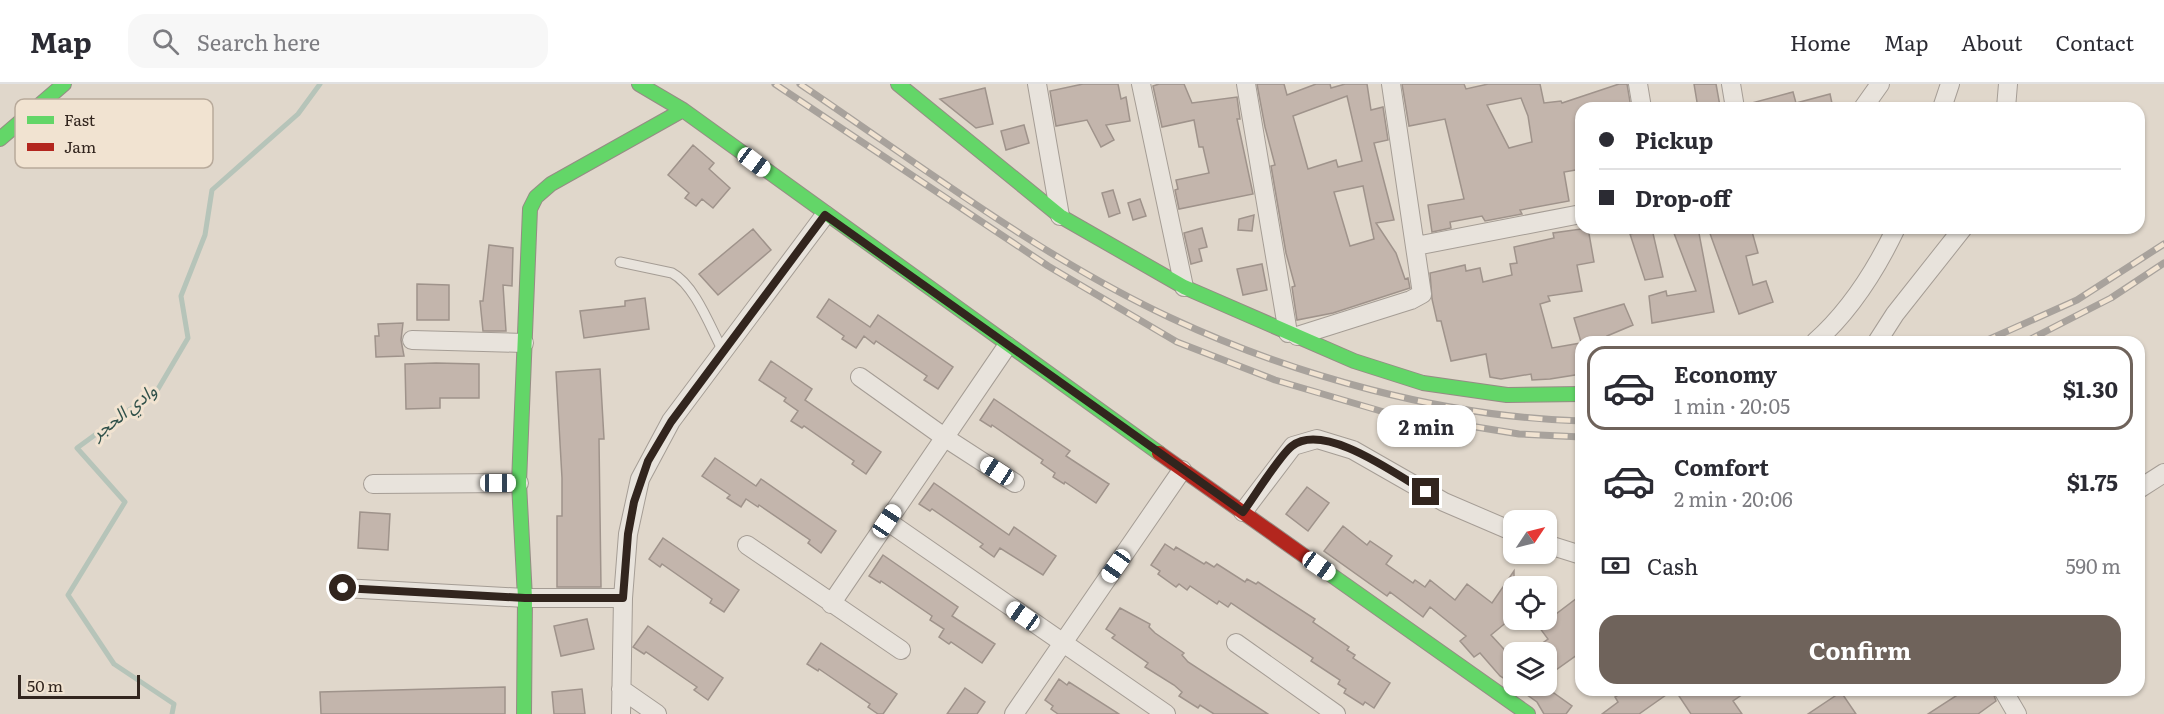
<!DOCTYPE html>
<html lang="en">
<head>
<meta charset="utf-8">
<style>
	body { margin:0; font-family:Literata,"Noto Sans Arabic",serif; background:#f7f7f7; color:#2b2b33; height:100vh; display:flex; flex-direction:column; font-size:22px; white-space:nowrap }
	* { box-sizing:border-box; margin:0 }
	p { font-size:20px; color:#7c7c81 }
	.icon { flex:none; width:33px; height:33px; fill:none; stroke:currentColor; stroke-width:2; stroke-linecap:round; stroke-linejoin:round }
	.map { position:relative; flex:1; overflow:hidden }
	.sheet { position:absolute; left:1575px; top:252px; width:570px; height:360px; display:flex; flex-direction:column; background:#fff; border-radius:18px; box-shadow:0 2px 4px #0004 }
	.sheet>* { flex:none }
	.hud { position:absolute; left:1575px; top:18px; width:570px; height:132px; border-radius:18px; box-shadow:0 2px 4px #0004; display:grid; align-content:center; height:132px; padding:0 24px; background:#fff }
	.needle { width:39px; rotate:55deg }
	.buttons { position:absolute; left:1503px; top:426px; display:grid; gap:12px }
	.buttons a { display:grid; place-items:center; width:54px; height:54px; border-radius:12px; background:#fff; box-shadow:0 2px 4px #0004; font-size:30px }
	.scale { position:absolute; left:18px; bottom:15px; width:122px; box-sizing:border-box; padding-left:6px; border:3px solid #32251e; border-top:0; font-size:16px; line-height:21px; white-space:nowrap; color:#32251e; -webkit-text-stroke:4px #f1e3d1; paint-order:stroke }
	.end { position:absolute; width:27px; height:27px; margin:-14px; border:8px solid #32251e; background:#fff; box-shadow:0 0 0 3px #fff }
	.from { border-radius:50% }
	.bubble { position:absolute; height:42px; border-radius:18px; background:#fff; box-shadow:0 2px 4px #0004; font-size:20px; font-weight:700; line-height:42px; text-align:center }
	.car { position:absolute; width:18px; height:36px; margin:-18px -9px; border-radius:8px; box-shadow:0 0 4px 2px #0007; background:linear-gradient(#fff 24%,#345 0 40%,#fff 0 76%,#345 0 86%,#fff 0) }
	.hud b { display:flex; align-items:center; gap:21px; height:57px; font-size:22px }
	.hud b+b { border-top:2px solid #e1e1e2 }
	.hud i { width:15px; height:15px; background:#2b2b33 }
	ul { padding:10px 0 0; list-style:none }
	li { display:flex; align-items:center; gap:18px; height:84px; margin:0 12px 9px; padding:0 12px; border:3px solid transparent; border-radius:18px }
	li div { flex:1 }
	li b { display:block; font-size:22px }
	li em { font-style:normal; font-weight:700 }
	li.active { border-color:#6f635b }
	li>.icon { width:54px; height:54px; stroke-width:1.5 }
	.pay { display:flex; align-items:center; gap:15px; height:66px; padding:0 24px; font-size:22px }
	.pay p { margin-inline-start:auto }
	.cta { display:flex; gap:12px; margin-top:auto; padding:12px 24px }
	.cta a { flex:1; height:69px; border-radius:18px; background:#6f635b; color:#fff; font-size:24px; font-weight:700; line-height:69px; text-align:center }
	header { display:flex; align-items:center; gap:36px; box-sizing:border-box; height:84px; padding:0 30px; background:#fff; border-bottom:2px solid #e1e1e2 }
	header strong { font-size:28px }
	nav { display:flex; gap:33px; margin-inline-start:auto; font-size:21px }
	.search { width:420px; height:54px; background:#f7f7f7; display:flex; align-items:center; gap:15px; box-sizing:border-box; padding:0 21px; border-radius:18px; color:#7c7c81; font-size:22px }
	.map>svg:first-child { display:block }
	.lines { fill:none; stroke-linecap:round; stroke-linejoin:round }
	.stream { stroke:#b6c4b9; stroke-width:5 }
	.building { fill:#c3b5ac; stroke:#9f938b; stroke-width:1.5; fill-rule:evenodd }
	.lane-casing { stroke:#a59d95; stroke-width:11 }
	.street-casing { stroke:#a59d95; stroke-width:20 }
	.fast-casing { stroke:#958c84; stroke-width:16 }
	.jam-casing { stroke:#958c84; stroke-width:16 }
	.lane { stroke:#e8e3dc; stroke-width:9 }
	.street { stroke:#e8e3dc; stroke-width:18 }
	.fast { stroke:#63d668; stroke-width:14 }
	.jam { stroke:#b3261e; stroke-width:14 }
	.rail-casing { stroke:#a8a29c; stroke-width:7 }
	.rail { stroke:#f1e3d1; stroke-width:4.5; stroke-dasharray:14; stroke-linecap:butt }
	.route { stroke:#32251e; stroke-width:8 }
	.labels { text-anchor:middle; stroke-width:6; stroke-linejoin:round; paint-order:stroke }
	.water-label { font-size:18px; font-style:italic; fill:#2f5049; stroke:#f1e3d1 }
	.key { fill:#f1e3d1; stroke:#b8aa9b; stroke-width:1.5 }
	.key-label { font-size:16px; fill:#32251e }
</style>
</head>
<body>
<header>
<strong>Map</strong>
<div class="search"><svg class="icon" aria-label="search" viewBox="0 0 24 24"><circle cx="10" cy="10" r="6"/><path d="M15 15l6 6"/></svg>Search here</div>
<nav><a>Home</a><a>Map</a><a>About</a><a>Contact</a></nav>
</header>
<div class="map">
<svg width="2164" height="630" viewBox="0 0 2164 630">
	<rect width="100%" height="100%" fill="#e0d7cb"/>
	<g class="lines">
		<path class="stream" d="M172,630L174,620L114,580L68,511L125,418L77,364L158,305L188,254L181,212L205,151L212,106L298,30L320,0"/>
	</g>
	<path class="building" d="M1083,0H1118L1121,15L1126,13L1130,37L1106,41L1114,56L1101,63L1087,36L1056,42L1050,7Z
		M1159,0H1184L1192,19L1237,13L1240,35H1237L1253,110L1179,125L1175,106L1178,105L1176,96L1209,89L1203,63H1199L1194,36L1162,43L1153,2Z
		M1257,0H1284L1287,11L1316,0H1330L1331,4L1345,0H1367L1371,26L1383,23L1388,56L1374,59L1394,136L1376,139L1396,169L1405,195L1408,194L1410,204L1333,229L1297,236L1292,203L1295,202L1286,169L1271,82L1275,81L1265,43ZM1347,12L1362,77L1338,83L1336,76L1308,85L1293,32ZM1363,102L1374,155L1350,162L1334,108Z
		M1402,0H1464L1466,5L1488,0H1540L1544,19L1561,17L1562,19L1619,0H1627L1631,24H1581V85L1564,88L1569,117L1520,126L1522,130L1485,137L1482,132L1450,138L1451,144L1432,148L1428,121L1464,115L1445,35L1409,42ZM1521,14L1528,32L1532,58L1509,64L1487,21Z
		M1694,0H1716L1720,22L1698,24Z
		M985,4L993,40L976,44L940,15Z
		M1793,8L1796,19L1830,10L1833,24H1749L1748,20Z
		M1024,41L1029,59L1006,66L1001,47Z
		M693,61L714,79L709,85L730,104L713,124L702,115L696,122L685,114L689,109L668,91Z
		M1113,106L1120,129L1109,133L1102,109Z
		M1140,115L1146,132L1133,136L1128,119Z
		M1254,131L1252,147L1238,146L1239,135Z
		M1202,144L1207,163L1199,165L1202,177L1191,180L1184,149Z
		M1588,144L1594,178L1577,181L1582,207L1548,212L1550,217L1540,220L1552,264L1581,259V290L1550,295L1532,296L1531,290L1501,295L1490,293L1486,270L1451,277L1441,237H1437L1432,215L1430,189L1465,181L1466,187L1480,184L1483,198L1512,191L1510,180L1517,179L1514,163L1554,154L1553,149Z
		M1672,144H1698L1714,228L1652,239L1649,212L1666,207L1667,212L1696,207Z
		M1708,144H1751L1758,169L1746,172L1753,201L1766,197L1773,218L1739,230Z
		M753,145L771,166L718,211L699,190Z
		M1652,145L1663,193L1645,196L1630,150Z
		M489,161L513,164L512,202L503,201L506,247H483L480,217H483Z
		M1262,180L1267,206L1243,211L1237,185Z
		M417,200L449,201V236H417Z
		M645,214L649,245L584,254L580,227L625,222V217Z
		M829,215L870,243L878,231L953,283L938,305L924,296L927,292L876,257L874,260L864,252L856,264L842,255L844,252L817,233Z
		M1624,220L1633,241L1607,252L1609,258H1581L1574,234Z
		M403,239L401,256L404,272L376,273L375,252H379L378,240Z
		M771,277L812,305L805,316L881,368L866,390L852,380L854,377L804,342L802,344L791,337L798,327L784,317L786,314L759,296Z
		M436,279L479,280V314H440V324L406,325L405,280Z
		M600,285L604,355H599L601,503H557V432H562V394L556,288Z
		M994,315L1070,367L1066,372L1109,400L1096,419L1065,398L1064,400L1053,393L1055,389L1041,379L1043,376L992,341L991,343L980,336Z
		M715,374L756,402L761,395L836,447L821,469L808,459L810,456L759,421L758,423L746,415L741,423L727,414L730,411L702,392Z
		M934,399L1009,451L1014,443L1056,472L1043,491L1000,464L994,473L980,463L983,460L932,425L930,427L919,420Z
		M1307,403L1329,419L1308,447L1286,430Z
		M360,428L390,430L388,466L358,464Z
		M1343,442L1367,461L1370,457L1392,472L1386,480L1413,499L1415,496L1425,503L1430,496L1455,516L1467,500L1492,519L1514,487V532L1491,551L1514,576V601L1500,592L1480,569L1474,573L1460,557L1466,552L1430,523L1423,533L1390,508L1387,512L1324,467Z
		M663,454L739,506L724,528L710,519L712,515L662,480L660,483L649,475Z
		M1165,460L1174,466L1176,463L1204,480L1206,478L1214,483L1217,480L1245,498L1247,495L1256,500L1258,498L1315,535L1313,538L1349,563L1347,566L1355,571L1353,574L1390,599L1374,624L1365,618L1363,621L1344,609L1346,605L1338,600L1340,596L1311,577L1313,574L1231,519L1228,523L1219,517L1217,520L1190,502L1187,506L1179,500L1176,503L1158,490L1160,487L1151,481Z
		M883,471L958,523L952,532L995,560L982,579L951,558L949,560L939,553L944,545L930,536L932,532L881,497L880,499L869,492Z
		M1581,511V568L1546,593V568H1530L1548,555L1539,543Z
		M1120,524L1150,540L1149,543L1155,549L1184,569L1182,571L1188,578L1268,630H1214L1200,621L1198,624L1179,612L1182,608L1174,601L1145,583L1148,579L1112,554L1115,551L1106,545Z
		M587,535L594,565L561,572L554,542Z
		M648,542L723,594L708,616L694,606L697,603L646,568L644,570L633,563Z
		M821,559L897,610L883,630H878L868,623L870,620L819,585L818,587L807,580Z
		M1059,595L1067,601L1069,598L1119,630H1058L1051,625L1053,622L1045,616Z
		M1514,602H1544L1572,622L1566,630H1544L1537,618Z
		M505,603V630H321L320,608Z
		M965,604L985,618L977,630H947Z
		M582,605L585,630H554L552,608Z
		M1626,606H1673L1639,630H1602L1618,618L1615,613Z
		M1675,606H1749L1733,617L1742,630H1691Z
		M1965,606H1992L1996,617L1978,630H1928Z
		M1841,608L1856,630H1808Z"/>
	<g class="lines">
		<defs>
			<path id="lane" d="M620,178L672,189C695,201 711,245 723,267"/>
			<path id="street" d="M1037,0L1060,132
				M1141,0L1184,203
				M1246,0L1288,249
				M1638,0L1642,24
				M1731,0L1735,24
				M1863,24L1880,0
				M1942,24L1950,0
				M2006,24L2008,0
				M1416,162L1581,130
				M1297,252L1411,216L1422,210L1391,0
				M412,256L524,259
				M1815,258C1850,227 1876,186 1896,144
				M1877,258L1895,230L1963,144
				M860,293L944,353L1015,399
				M373,400L519,399
				M2139,405L2164,389
				M1243,428L1293,362L1317,355L1353,366L1444,418L1514,448
				M887,437L1166,630
				M1546,460L1581,471
				M747,461L901,566
				M343,504L525,514H623
				M831,520L1007,262
				M1236,559L1336,630
				M621,605L657,630
				M2003,606L2017,630
				M621,630L623,514L628,450L640,395L671,337L825,131
				M1014,630L1182,386"/>
			<path id="fast" d="M639,0L683,26L1159,369
				M898,0L1060,132L1184,203L1354,277L1423,299L1507,311L1581,310
				M0,55L64,0
				M1327,488L1528,630
				M524,630L525,514L519,399L530,125L536,113L551,100L683,26"/>
			<path id="jam" d="M1159,369L1327,488"/>
		</defs>
		<use href="#lane" class="lane-casing"/>
		<use href="#street" class="street-casing"/>
		<use href="#fast" class="fast-casing"/>
		<use href="#jam" class="jam-casing"/>
		<use href="#lane" class="lane"/>
		<use href="#street" class="street"/>
		<use href="#fast" class="fast"/>
		<use href="#jam" class="jam"/>
		<defs>
			<path id="rail" d="M775,0L1048,182L1177,258L1275,296L1384,328L1519,350L1581,353
				M800,0C919,80 1040,173 1171,234C1295,292 1444,333 1581,337
				M1983,258L2077,216L2164,160
				M2025,258L2111,214L2164,179"/>
		</defs>
		<use href="#rail" class="rail-casing"/>
		<use href="#rail" class="rail"/>
	</g>
	<g class="lines">
		<path class="route" d="M343,504L525,514H623L628,450L634,418L648,377L671,338L825,131L1243,428C1254,413 1280,371 1292,362C1324,337 1397,391 1426,408"/>
	</g>
	<g class="labels">
		<g class="water-label">
			<text transform="translate(124 328) rotate(-38)" y="6">وادي الحجر</text>
		</g>
	</g>
	<rect x="15" y="15" width="198" height="69" rx="9" class="key"/>
	<rect x="27" y="32" width="27" height="8" fill="#63d668"/>
	<rect x="27" y="59" width="27" height="8" fill="#b3261e"/>
	<g class="key-label">
		<text x="64" y="42">Fast</text>
		<text x="64" y="69">Jam</text>
	</g>
</svg>
<div class="buttons">
<a><svg class="needle" viewBox="-14 -14 28 28"><path d="M0-13l5 13h-10z" fill="#e53935"/><path d="M0 13l5-13h-10z" fill="#7c7c81"/></svg></a>
<a><svg class="icon" aria-label="locate" viewBox="0 0 24 24"><circle cx="12" cy="12" r="6"/><path d="M12 2v4M12 18v4M2 12h4M18 12h4"/></svg></a>
<a><svg class="icon" aria-label="layers" viewBox="0 0 24 24"><path d="M12 4l9 5-9 5-9-5zM3 14l9 5 9-5"/></svg></a>
</div>
<div class="scale">50 m</div>
<i class="end from" style="left:343px;top:504px"></i>
<i class="end" style="left:1426px;top:408px"></i>
<div class="bubble" style="left:1377px;top:321px;width:99px">2 min</div>
<i class="car" style="left:754px;top:78px;rotate:127deg"></i>
<i class="car" style="left:997px;top:387px;rotate:303deg"></i>
<i class="car" style="left:498px;top:399px;rotate:90deg"></i>
<i class="car" style="left:887px;top:437px;rotate:34deg"></i>
<i class="car" style="left:1116px;top:482px;rotate:215deg"></i>
<i class="car" style="left:1319px;top:482px;rotate:125deg"></i>
<i class="car" style="left:1023px;top:532px;rotate:305deg"></i>
<div class="hud">
<b><i class="from"></i>Pickup</b>
<b><i></i>Drop-off</b>
</div>
<section class="sheet">
<ul>
<li class="active"><svg class="icon" aria-label="car" viewBox="0 0 24 24"><path d="M5 17H2v-5l4-1 3-4h7l3 4 3 1v5h-3M9 17h6M6 11h13"/><circle cx="7" cy="17" r="2"/><circle cx="17" cy="17" r="2"/></svg><div><b>Economy</b><p>1 min · 20:05</p></div><em>$1.30</em></li>
<li><svg class="icon" aria-label="car" viewBox="0 0 24 24"><path d="M5 17H2v-5l4-1 3-4h7l3 4 3 1v5h-3M9 17h6M6 11h13"/><circle cx="7" cy="17" r="2"/><circle cx="17" cy="17" r="2"/></svg><div><b>Comfort</b><p>2 min · 20:06</p></div><em>$1.75</em></li>
</ul>
<div class="pay"><svg class="icon" aria-label="cash" viewBox="0 0 24 24"><path d="M3 7h18v10H3z"/><circle cx="12" cy="12" r="2"/></svg>Cash<p>590 m</p></div>
<div class="cta"><a>Confirm</a></div>
</section>
</div>
</body>
</html>
